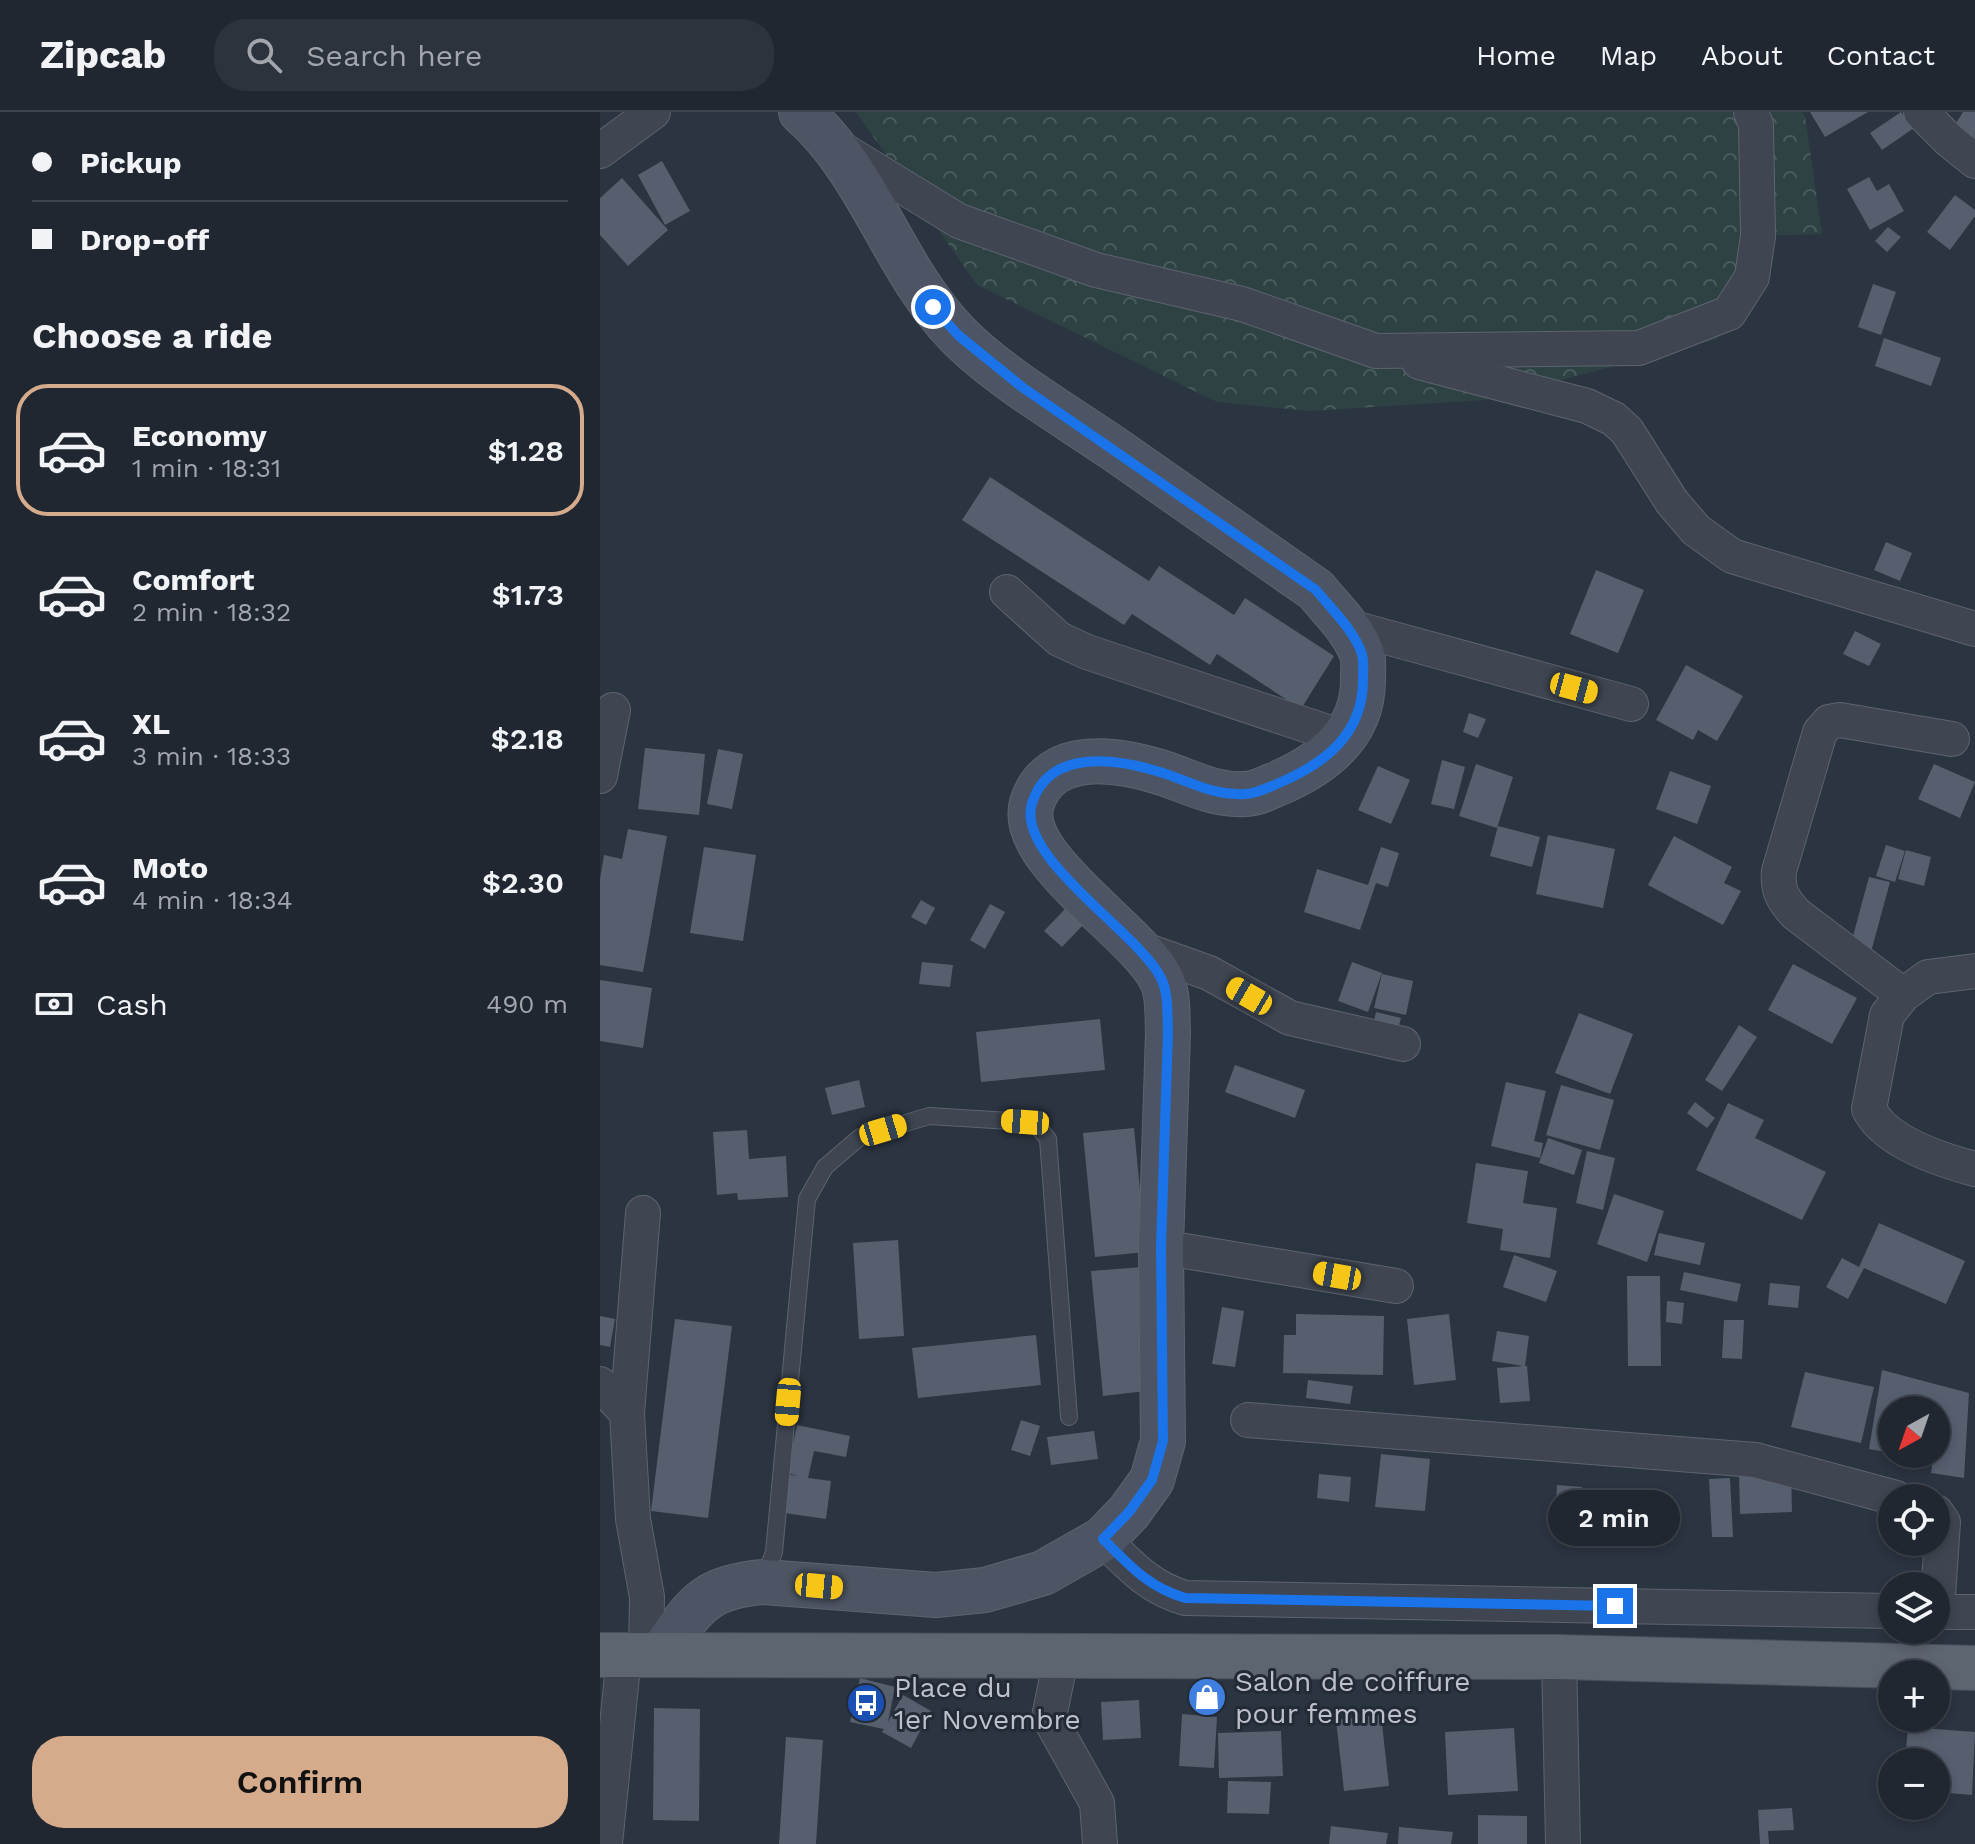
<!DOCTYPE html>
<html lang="en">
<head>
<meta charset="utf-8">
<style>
	body { margin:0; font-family:"Work Sans",sans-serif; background:#2d333d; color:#f1f3f6; height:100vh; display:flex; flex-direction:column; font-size:30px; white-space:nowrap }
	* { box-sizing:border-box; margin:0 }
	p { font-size:26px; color:#a2a5ab }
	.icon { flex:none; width:44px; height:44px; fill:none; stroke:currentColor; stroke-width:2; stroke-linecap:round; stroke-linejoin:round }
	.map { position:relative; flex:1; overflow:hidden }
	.sheet { display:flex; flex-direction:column; background:#202731; width:600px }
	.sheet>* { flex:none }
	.banner { display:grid; align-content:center; height:176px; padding:0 32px; background:#202731 }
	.needle { width:52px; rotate:220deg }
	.fabs { position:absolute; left:1278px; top:1284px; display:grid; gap:16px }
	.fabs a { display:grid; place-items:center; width:72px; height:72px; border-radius:50%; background:#202731; box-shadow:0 4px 12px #0003,0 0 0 2px #3d444d; font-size:40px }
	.end { position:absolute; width:36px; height:36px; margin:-18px; border:10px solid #1a73e8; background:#fff; box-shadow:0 0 0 4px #fff }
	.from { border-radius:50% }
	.bubble { position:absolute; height:56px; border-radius:28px; background:#202731; box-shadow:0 4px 12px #0003,0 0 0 2px #3d444d; font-size:26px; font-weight:600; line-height:56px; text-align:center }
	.car { position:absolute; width:24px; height:48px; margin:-24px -12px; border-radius:10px; box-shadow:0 0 6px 2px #0007; background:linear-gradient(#f5c518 24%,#345 0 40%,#f5c518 0 76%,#345 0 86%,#f5c518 0) }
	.banner b { display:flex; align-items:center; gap:28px; height:76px; font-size:30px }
	.banner b+b { border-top:2px solid #3d444d }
	.banner i { width:20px; height:20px; background:#f1f3f6 }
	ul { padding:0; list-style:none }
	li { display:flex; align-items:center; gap:24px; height:132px; margin:0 16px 12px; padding:0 16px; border:4px solid transparent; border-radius:32px }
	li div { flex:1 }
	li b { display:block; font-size:30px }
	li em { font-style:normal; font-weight:600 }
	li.active { border-color:#d6ab8b }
	li>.icon { width:72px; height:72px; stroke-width:1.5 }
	h2 { padding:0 32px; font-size:36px; line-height:96px }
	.pay { display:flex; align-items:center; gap:20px; height:88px; padding:0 32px; font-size:30px }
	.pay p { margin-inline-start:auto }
	.primary-button { display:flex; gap:16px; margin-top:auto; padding:16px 32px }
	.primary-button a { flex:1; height:92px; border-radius:32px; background:#d6ab8b; color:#111; font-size:32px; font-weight:600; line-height:92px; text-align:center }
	header { display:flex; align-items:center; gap:48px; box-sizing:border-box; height:112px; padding:0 40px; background:#202731; border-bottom:2px solid #3d444d }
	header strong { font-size:38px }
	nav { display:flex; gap:44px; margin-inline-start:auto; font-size:28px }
	.search { width:560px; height:72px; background:#2d333d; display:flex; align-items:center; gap:20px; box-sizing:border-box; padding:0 28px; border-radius:32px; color:#a2a5ab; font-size:30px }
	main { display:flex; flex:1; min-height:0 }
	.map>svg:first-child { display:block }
	.forest { fill:url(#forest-crowns) }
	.building { fill:#565f6e }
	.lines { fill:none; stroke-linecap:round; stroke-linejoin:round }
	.service-casing { stroke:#5d646f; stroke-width:18 }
	.minor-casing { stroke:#5d646f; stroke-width:36 }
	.secondary-casing { stroke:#5d646f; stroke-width:46 }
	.primary-casing { stroke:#484f5b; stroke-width:46 }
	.service { stroke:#3f4651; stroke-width:16 }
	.minor { stroke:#3f4651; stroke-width:34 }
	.secondary { stroke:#4d5564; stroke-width:44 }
	.primary { stroke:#5d6571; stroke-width:44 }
	.route { stroke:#1a73e8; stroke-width:10 }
	.labels { text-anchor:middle; stroke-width:6; stroke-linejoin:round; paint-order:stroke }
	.poi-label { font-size:28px; fill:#bcc1cb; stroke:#232b37; text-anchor:start }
</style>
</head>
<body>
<header>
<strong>Zipcab</strong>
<div class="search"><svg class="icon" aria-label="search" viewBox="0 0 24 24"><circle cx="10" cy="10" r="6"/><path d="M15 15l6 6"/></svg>Search here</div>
<nav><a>Home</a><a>Map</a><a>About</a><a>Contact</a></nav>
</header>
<main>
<section class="sheet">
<div class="banner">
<b><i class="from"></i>Pickup</b>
<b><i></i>Drop-off</b>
</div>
<h2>Choose a ride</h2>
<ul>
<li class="active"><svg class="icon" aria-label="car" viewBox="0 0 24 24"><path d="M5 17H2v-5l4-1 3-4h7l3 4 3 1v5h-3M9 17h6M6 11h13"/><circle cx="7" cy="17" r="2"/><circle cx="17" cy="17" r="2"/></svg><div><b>Economy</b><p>1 min · 18:31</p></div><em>$1.28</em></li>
<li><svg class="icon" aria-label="car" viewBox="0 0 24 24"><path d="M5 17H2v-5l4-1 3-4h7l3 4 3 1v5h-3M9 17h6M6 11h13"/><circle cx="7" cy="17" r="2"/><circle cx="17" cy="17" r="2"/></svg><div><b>Comfort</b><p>2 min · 18:32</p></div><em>$1.73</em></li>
<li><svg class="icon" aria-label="car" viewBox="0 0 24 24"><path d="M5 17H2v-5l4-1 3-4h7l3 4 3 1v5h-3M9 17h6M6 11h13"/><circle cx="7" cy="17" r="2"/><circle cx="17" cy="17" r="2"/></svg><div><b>XL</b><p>3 min · 18:33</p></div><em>$2.18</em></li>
<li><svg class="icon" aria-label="car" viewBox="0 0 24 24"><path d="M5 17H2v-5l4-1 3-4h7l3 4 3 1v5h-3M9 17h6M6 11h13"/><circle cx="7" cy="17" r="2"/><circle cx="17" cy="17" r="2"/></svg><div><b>Moto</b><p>4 min · 18:34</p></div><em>$2.30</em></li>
</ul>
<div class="pay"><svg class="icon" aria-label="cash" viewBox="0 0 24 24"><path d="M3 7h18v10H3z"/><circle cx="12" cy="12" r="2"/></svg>Cash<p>490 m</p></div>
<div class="primary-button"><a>Confirm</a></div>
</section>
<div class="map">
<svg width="1375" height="1732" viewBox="0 0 1375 1732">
	<defs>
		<pattern id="forest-crowns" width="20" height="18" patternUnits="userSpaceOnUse" patternTransform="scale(2)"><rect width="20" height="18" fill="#2e4143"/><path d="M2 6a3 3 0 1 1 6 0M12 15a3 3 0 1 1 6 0" fill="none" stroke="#4a5b5d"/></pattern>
	</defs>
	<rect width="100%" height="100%" fill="#2b3441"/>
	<path class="forest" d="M256,0H1202L1205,4L1222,122L1158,124L1117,227L885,288L710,299L617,290L377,173Z"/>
	<path class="building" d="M1210,0H1268L1225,25Z
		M1301,0L1314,16L1282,38L1270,21Z
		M1363,0H1375V26L1355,13Z
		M62,49L90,99L65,113L38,63Z
		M1269,65L1277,79L1289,72L1304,99L1270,118L1247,77Z
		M22,66L68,118L28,154L0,123V86Z
		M1355,83L1375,98V104L1350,138L1327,120Z
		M1288,115L1301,125L1287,140L1275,129Z
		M1273,172L1296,180L1281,223L1258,215Z
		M1284,226L1341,246L1331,274L1275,254Z
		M390,365L549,469L559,454L634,503L645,486L734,544L701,597L617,542L610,553L532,502L524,513L362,408Z
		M1286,430L1312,441L1300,469L1274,458Z
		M996,458L1044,478L1018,541L970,522Z
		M1255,519L1281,532L1269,554L1243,542Z
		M1086,553L1143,584L1117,629L1098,618L1093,628L1056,608Z
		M869,601L886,607L878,626L863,620Z
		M45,636L105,642L99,703L38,697Z
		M118,637L143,642L132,697L107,692Z
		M842,648L865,655L854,697L831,692Z
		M876,652L913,665L897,716L859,704Z
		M1334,652L1375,670L1360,706L1318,687Z
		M778,654L810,668L791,712L758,698Z
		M1070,659L1111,674L1097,712L1056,697Z
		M898,714L940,725L932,755L890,744Z
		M28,717L67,724L43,860L0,853V767L4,743L22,747Z
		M948,723L1015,737L1003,796L936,782Z
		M1074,724L1132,755L1124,771L1141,779L1123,813L1048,773Z
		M1286,733L1305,739L1295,770L1276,764Z
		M104,735L156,743L143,829L90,821Z
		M781,735L799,741L788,775L776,771L760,818L704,800L717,757L768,773Z
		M1306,738L1331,745L1324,774L1298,767Z
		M1269,765L1290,770L1271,840L1250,835Z
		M321,788L335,796L326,813L311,805Z
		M390,792L405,800L385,837L370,828Z
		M465,797L483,813L462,835L444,819Z
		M322,850L353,853L350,875L319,872Z
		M752,850L782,861L768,900L738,889Z
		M1193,852L1257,886L1232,932L1168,898Z
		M782,862L813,869L806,903L774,896Z
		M0,868L52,876L43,936L0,929Z
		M776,900L801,906L795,929L771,923Z
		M979,901L1033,922L1010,982L955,961Z
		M500,907L505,958L381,970L376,920Z
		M1139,913L1157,925L1122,979L1105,968Z
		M635,953L705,978L695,1006L625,980Z
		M259,968L265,995L232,1003L225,976Z
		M906,970L946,979L934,1029L943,1031L940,1046L891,1034Z
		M961,973L1014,988L1000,1038L946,1023Z
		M1095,990L1115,1006L1107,1016L1087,1001Z
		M1128,991L1164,1008L1155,1026L1226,1060L1202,1108L1096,1058Z
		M534,1016L546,1140L495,1145L483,1021Z
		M147,1018L149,1047L186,1044L188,1085L138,1088L137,1081L117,1083L113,1020Z
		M948,1026L982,1038L974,1063L939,1051Z
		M987,1039L1015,1046L1003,1098L976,1091Z
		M876,1051L928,1059L923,1091L957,1096L950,1146L900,1138L903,1117L867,1111Z
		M1014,1082L1064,1099L1047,1150L997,1132Z
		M1279,1111L1365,1149L1346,1192L1264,1156L1248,1187L1226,1175L1242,1146L1259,1155Z
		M1059,1121L1105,1131L1100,1153L1054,1143Z
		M298,1128L304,1224L259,1227L253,1131Z
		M914,1143L957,1159L946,1190L903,1175Z
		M542,1155L554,1278L503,1284L491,1159Z
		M1084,1160L1141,1172L1137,1190L1080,1178Z
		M1027,1164H1060L1061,1254H1028Z
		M1170,1171L1200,1174L1198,1196L1168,1193Z
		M1067,1189L1084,1191L1082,1212L1066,1210Z
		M622,1195L644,1199L635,1255L612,1252Z
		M696,1202L784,1204L783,1263L683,1261L684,1223H696Z
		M849,1202L856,1268L814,1273L807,1207Z
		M0,1204L15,1207L10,1235L0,1233Z
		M75,1207L132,1214L108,1406L51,1399Z
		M1124,1208H1144L1142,1247L1122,1246Z
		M897,1219L929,1224L925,1254H927L930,1289L900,1291L897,1256L923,1254L892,1249Z
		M436,1223L441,1273L318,1286L312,1236Z
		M1282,1258L1369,1281L1364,1366L1331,1361L1333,1348L1308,1344L1336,1342V1298H1292V1341L1269,1337Z
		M1205,1260L1274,1275L1261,1331L1191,1315Z
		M708,1268L753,1274L750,1292L706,1286Z
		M421,1308L440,1314L430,1344L411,1338Z
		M197,1313L250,1324L246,1345L214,1339L208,1366L231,1369L226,1407L178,1400L184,1362L198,1364L187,1361Z
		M494,1319L498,1347L451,1353L447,1325Z
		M781,1342L830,1347L825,1399L775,1395Z
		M1191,1358L1192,1400L1140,1402L1139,1360Z
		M719,1362L751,1365L749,1390L717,1386Z
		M1130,1366L1133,1425H1112L1109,1367Z
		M957,1373L982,1375L980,1411L955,1410Z
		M260,1566L295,1575L288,1610L303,1583L331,1599L311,1636L282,1620L284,1617L250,1610Z
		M539,1588L541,1626L503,1628L501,1590Z
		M54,1596L100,1597L99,1709L53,1708Z
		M582,1602L617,1605L614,1656L579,1654Z
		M781,1603L789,1674L744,1679L736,1608Z
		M1308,1615L1375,1620L1372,1683L1336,1680V1650H1305Z
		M914,1616L918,1679L848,1683L845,1620Z
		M681,1619L683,1664L619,1666L618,1621Z
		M186,1625L223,1628L216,1732H179Z
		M628,1669L671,1670L669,1702L627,1701Z
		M1192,1696L1194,1718L1168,1719L1169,1732H1160L1158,1698Z
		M878,1703L927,1704V1732H878Z
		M731,1714L788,1721L786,1732H729Z
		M799,1715L853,1720L851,1732H798Z"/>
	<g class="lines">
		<defs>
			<path id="service" d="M164,1468L174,1440L207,1087L225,1055L260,1025L329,1004L425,1010L439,1016L448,1027L469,1305"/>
			<path id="minor" d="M1321,0L1349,28L1375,49
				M238,35L359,109L496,158L642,192L776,239L1039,236L1129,201L1152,165L1158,124L1156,13L1151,0
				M0,39L53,0
				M819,250L987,294L1014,307L1027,319L1072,390L1096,418L1132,444L1375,517
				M407,480L459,527L487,540L745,626
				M746,514L1031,592
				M0,664L13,598
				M539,836L609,861L690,906L803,932
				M1375,859L1328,865L1303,883L1287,903L1269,997C1285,1030 1341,1048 1375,1057
				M1303,883L1196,802C1183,788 1177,778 1179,759L1220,620L1229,610L1240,608L1352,627
				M561,1135L796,1174
				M0,1272L27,1301L33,1407L47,1485L46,1544
				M27,1301L43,1101
				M648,1308L1155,1348L1296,1386
				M1336,1400L1343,1410L1337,1500
				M503,1427C530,1453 548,1475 585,1486L1292,1499
				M1336,1500H1375
				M462,1542L449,1605L497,1691L500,1732
				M959,1545L963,1732
				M5,1732L24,1544"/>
			<path id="secondary" d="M60,1543C94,1496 101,1475 164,1470L336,1483L385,1478L443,1461L503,1427L529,1400L552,1368L563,1329L561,1135L568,920C567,904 569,882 561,867C538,819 415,746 432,691C450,635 519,647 563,661C591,670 614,684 645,682C656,682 669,675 679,671C725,651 764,620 763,566C763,558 764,549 762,542C753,517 732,498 716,478C648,431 581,383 513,336C463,302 398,264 357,222C293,156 270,60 201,0"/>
			<path id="primary" d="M0,1543L959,1545L1375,1556"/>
		</defs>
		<use href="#service" class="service-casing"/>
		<use href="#minor" class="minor-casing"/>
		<use href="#secondary" class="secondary-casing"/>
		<use href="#primary" class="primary-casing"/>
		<use href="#service" class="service"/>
		<use href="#minor" class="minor"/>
		<use href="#secondary" class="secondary"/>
		<use href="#primary" class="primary"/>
	</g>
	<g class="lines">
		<path class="route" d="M333,195L358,223L422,275L716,478C732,498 753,517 762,542C764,549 763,558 763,566C764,621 726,651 679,671C669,675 656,682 645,682C614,684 591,670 563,661C519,647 450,635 432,691C415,745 538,820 561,866C569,882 567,904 568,920L561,1135L563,1329L552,1368L529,1400L503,1427C530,1454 548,1475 585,1486L1015,1494"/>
	</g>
	<defs>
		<symbol id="shop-disc" viewBox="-11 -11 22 22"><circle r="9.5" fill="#3f7fe0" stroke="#232b37"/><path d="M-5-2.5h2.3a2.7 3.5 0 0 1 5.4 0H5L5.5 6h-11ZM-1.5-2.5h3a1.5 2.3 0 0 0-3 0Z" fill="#fff"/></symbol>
		<symbol id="bus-disc" viewBox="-11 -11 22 22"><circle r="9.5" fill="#1a4fb4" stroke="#232b37"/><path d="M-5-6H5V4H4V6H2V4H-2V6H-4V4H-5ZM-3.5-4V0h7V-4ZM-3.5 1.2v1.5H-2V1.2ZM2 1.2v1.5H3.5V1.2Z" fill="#fff"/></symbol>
	</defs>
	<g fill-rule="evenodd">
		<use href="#shop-disc" x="585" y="1563" width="44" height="44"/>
		<use href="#bus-disc" x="244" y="1569" width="44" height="44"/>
	</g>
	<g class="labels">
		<g class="poi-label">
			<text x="635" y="1579">Salon de coiffure<tspan x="635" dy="32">pour femmes</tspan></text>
			<text x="294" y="1585">Place du<tspan x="294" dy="32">1er Novembre</tspan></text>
		</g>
	</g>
</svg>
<div class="fabs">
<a><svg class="needle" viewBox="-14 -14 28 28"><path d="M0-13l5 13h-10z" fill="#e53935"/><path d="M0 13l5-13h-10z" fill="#a2a5ab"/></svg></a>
<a><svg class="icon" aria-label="locate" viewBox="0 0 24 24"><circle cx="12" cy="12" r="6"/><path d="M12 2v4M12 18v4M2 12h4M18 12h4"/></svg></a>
<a><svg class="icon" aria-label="layers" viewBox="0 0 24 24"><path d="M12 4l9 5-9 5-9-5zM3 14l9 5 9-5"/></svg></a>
<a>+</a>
<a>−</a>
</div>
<i class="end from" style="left:333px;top:195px"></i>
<i class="end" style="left:1015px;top:1494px"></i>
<div class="bubble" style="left:948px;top:1378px;width:132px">2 min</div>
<i class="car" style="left:974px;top:576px;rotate:105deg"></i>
<i class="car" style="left:649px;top:884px;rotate:300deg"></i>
<i class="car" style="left:425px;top:1010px;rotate:274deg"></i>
<i class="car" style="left:283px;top:1018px;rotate:73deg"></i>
<i class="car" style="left:737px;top:1164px;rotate:280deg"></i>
<i class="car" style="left:188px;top:1290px;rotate:185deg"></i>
<i class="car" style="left:219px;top:1474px;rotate:95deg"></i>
</div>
</main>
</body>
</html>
